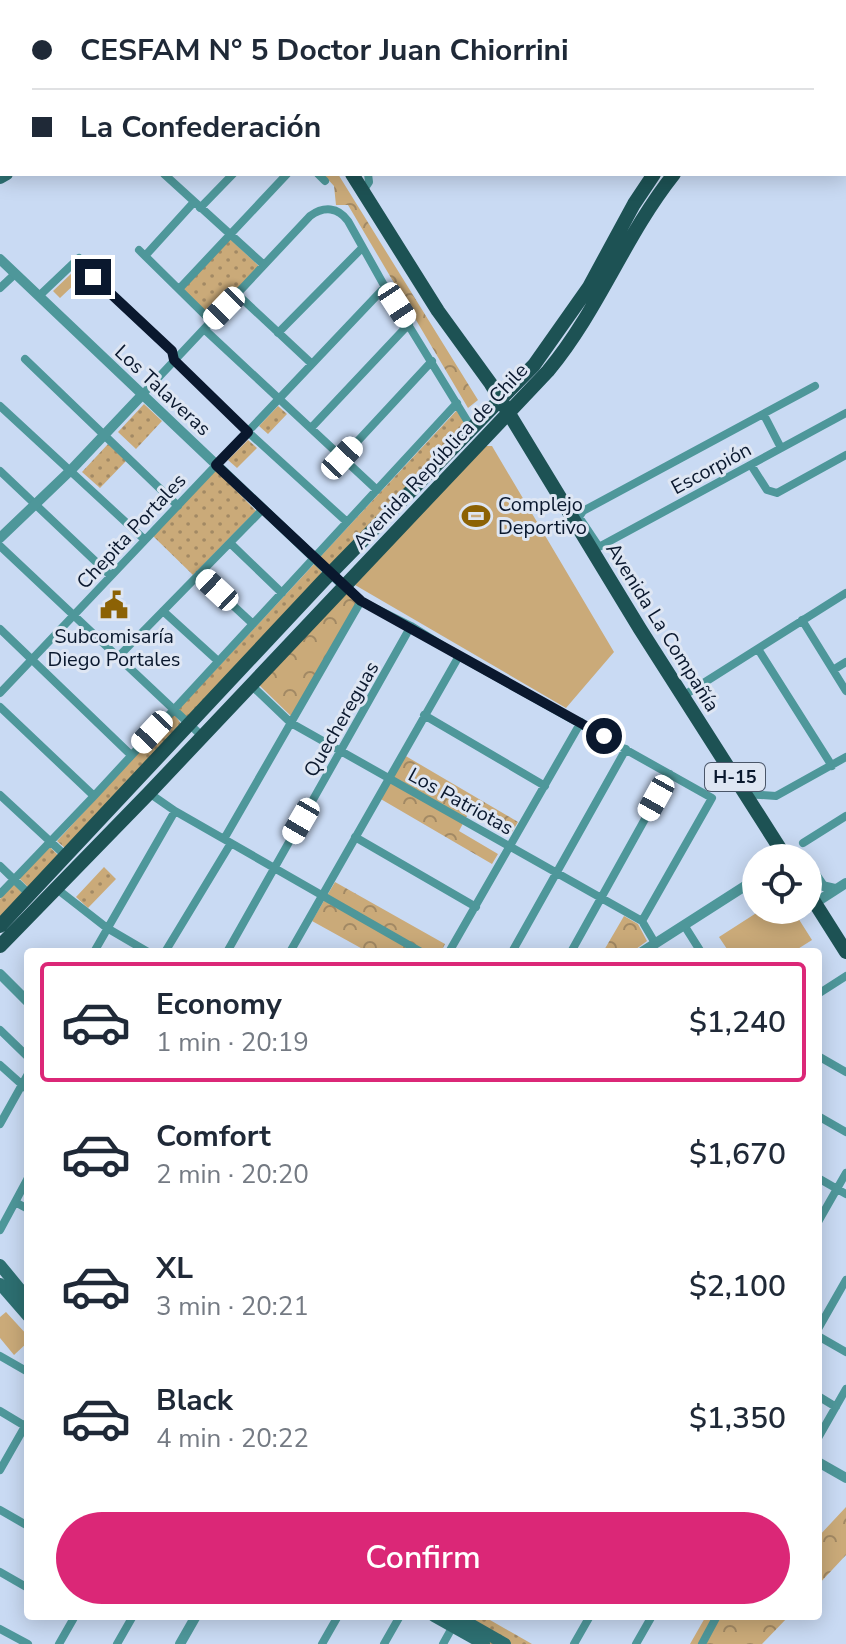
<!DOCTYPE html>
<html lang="en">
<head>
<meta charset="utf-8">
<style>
	body { margin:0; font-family:"Nunito Sans",sans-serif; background:#f6f6f7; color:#1f2937; height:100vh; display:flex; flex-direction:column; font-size:30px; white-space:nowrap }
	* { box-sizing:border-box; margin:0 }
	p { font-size:26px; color:#747a83 }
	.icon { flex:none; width:44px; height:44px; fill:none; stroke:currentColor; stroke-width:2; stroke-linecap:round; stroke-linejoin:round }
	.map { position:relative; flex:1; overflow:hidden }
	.details { position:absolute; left:24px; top:948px; width:798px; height:672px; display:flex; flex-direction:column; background:#fff; border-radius:8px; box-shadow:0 4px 20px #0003 }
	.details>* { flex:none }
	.hud { position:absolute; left:0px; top:0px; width:846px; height:176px; box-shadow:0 4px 20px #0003; display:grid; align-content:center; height:176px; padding:0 32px; background:#fff }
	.buttons { position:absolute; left:742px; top:844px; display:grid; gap:16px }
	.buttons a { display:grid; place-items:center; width:80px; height:80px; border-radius:50%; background:#fff; box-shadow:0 4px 20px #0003; font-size:40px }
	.end { position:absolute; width:36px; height:36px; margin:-18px; border:10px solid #0a182e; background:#fff; box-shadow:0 0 0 4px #fff }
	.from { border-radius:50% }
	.car { position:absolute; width:24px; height:48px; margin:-24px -12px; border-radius:10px; box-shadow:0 0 6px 2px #0007; background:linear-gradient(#fff 24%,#345 0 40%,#fff 0 76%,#345 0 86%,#fff 0) }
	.hud b { display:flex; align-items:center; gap:28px; height:76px; font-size:30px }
	.hud b+b { border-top:2px solid #e0e1e3 }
	.hud i { width:20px; height:20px; background:#1f2937 }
	ul { padding:14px 0 0; list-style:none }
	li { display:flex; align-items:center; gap:24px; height:120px; margin:0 16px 12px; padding:0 16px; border:4px solid transparent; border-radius:8px }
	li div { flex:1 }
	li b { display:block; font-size:30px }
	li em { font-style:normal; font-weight:600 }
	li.selected { border-color:#db2777 }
	li>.icon { width:72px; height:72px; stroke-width:1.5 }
	.primary-button { display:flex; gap:16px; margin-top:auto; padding:16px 32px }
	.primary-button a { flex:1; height:92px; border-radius:48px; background:#db2777; color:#fff; font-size:32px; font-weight:600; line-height:92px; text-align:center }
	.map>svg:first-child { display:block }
	.grass { fill:url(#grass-dots) }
	.park { fill:url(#park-crowns) }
	.garden { fill:#caaa79 }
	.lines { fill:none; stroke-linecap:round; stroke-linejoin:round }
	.minor { stroke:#4e979a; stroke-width:8 }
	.tertiary { stroke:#4e979a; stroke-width:10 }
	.secondary { stroke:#2d6f71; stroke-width:12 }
	.primary { stroke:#1d5254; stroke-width:14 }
	.route { stroke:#0a182e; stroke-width:10 }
	.labels { text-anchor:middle; stroke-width:6; stroke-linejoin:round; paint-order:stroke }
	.shield { fill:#dee6f3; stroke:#4a5669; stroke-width:2 }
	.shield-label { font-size:18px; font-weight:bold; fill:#0a182e }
	.street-label { font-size:20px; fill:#0a182e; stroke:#dee6f3 }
	.poi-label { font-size:20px; fill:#0a182e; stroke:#dee6f3; text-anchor:start }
</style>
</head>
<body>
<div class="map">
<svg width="846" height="1644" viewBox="0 0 846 1644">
	<defs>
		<pattern id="grass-dots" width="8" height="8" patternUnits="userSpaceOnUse" patternTransform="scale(2)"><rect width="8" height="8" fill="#caaa79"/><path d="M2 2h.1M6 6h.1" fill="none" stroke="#a28964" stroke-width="1.8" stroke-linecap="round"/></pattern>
		<pattern id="park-crowns" width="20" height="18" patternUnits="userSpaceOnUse" patternTransform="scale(2)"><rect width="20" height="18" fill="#caaa79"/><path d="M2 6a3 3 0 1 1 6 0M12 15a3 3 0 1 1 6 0" fill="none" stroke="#a28964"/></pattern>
	</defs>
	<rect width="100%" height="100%" fill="#c9daf3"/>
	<path class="grass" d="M228,237L261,268L211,321L179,289Z
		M144,404L162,421L136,449L118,432Z
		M278,406L287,414L268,434L259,426Z
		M457,410L467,426L331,568L320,557Z
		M248,440L257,448L237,468L228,460Z
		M108,444L126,461L100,488L82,472Z
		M216,470L256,511L193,575L153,536Z
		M315,563L323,574L187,718L178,710Z
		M174,714L182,725L66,849L57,841Z
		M50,847L60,857L29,888L19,878Z
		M104,867L116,879L88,908L76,897Z
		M14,884L24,895L0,920V899Z
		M434,1616H483L532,1644H484Z"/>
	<path class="park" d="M323,174H338L478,400L468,408L348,205H336L334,186Z
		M345,592L357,602L292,717L258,684Z
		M404,755L518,822L510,835L469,812L459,831L498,854L492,864L379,798Z
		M335,882L445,944L441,952H368L312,921Z
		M624,916L638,924L647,941L632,952H603Z
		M846,1507V1555L818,1585V1537Z
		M706,1616H789L762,1644H690Z"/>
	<path class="garden" d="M74,271L81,278L60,298L53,291Z
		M484,446H492L614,652L566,708L355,585Z
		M761,910H793L812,940L793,952H729L719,937Z
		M6,1312L28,1336V1342L14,1355L0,1338V1317Z"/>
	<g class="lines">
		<path class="minor" d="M18,0L19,2
			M88,0L90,2
			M159,0L160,2
			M392,0L394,2
			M461,0L463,2
			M524,0L525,2
			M584,0L585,2
			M302,2L306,0
			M531,2L534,0
			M566,2L569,0
			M844,85L846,84
			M164,174L264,265
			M318,174L325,181
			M363,191L369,182L368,174
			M200,208L233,174
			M139,250L211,321
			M145,256L194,202
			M93,277L172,351L174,360L248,432L347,522
			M0,288L15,274
			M179,289L287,174
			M237,294L312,364
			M39,296L79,258
			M204,329L377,490
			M278,333L362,248
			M25,359L178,506
			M142,395L310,216C324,206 338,207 348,221L385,287L471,427
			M0,406L145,540
			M764,415L781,448
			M311,428L409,324
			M342,458L432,361
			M751,465L767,490L777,493L846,455
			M0,471L111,576
			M230,543L282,593
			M0,546L203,737
			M599,547L579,517L583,511L815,386
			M597,548L846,413
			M199,574L253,624
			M344,586L361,601L411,626L459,656L712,798L642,921
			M163,611L218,661
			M802,620L846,691
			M0,629L131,755
			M758,649L832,766
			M118,657L263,509
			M833,670L846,662
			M251,685L291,723L642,921L655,943
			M0,693L385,287
			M683,696L846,593
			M0,707L94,796
			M424,715L545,786
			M149,793L175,811L421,952
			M745,794L776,796L846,757
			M0,795L67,857
			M355,837L476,907
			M224,839L361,601
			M803,843L846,816
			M0,866L29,894
			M57,889L107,928L148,952
			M0,894L94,796L457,403
			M684,925L701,952
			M94,952L175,811
			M165,952L231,843
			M227,952L411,626
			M290,952L459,656
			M449,952L581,722
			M512,952L626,749
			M571,952L670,774
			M818,994L846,976
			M0,1030L28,1057
			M818,1056L846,1072
			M0,1065L28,1090
			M818,1116L846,1132
			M0,1124L28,1074
			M818,1178L846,1194
			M15,1202L28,1209
			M818,1222L846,1173
			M0,1230L28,1178
			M818,1329L846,1280
			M818,1336L846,1352
			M0,1356L28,1372
			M818,1396L836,1407
			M0,1411L25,1426
			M818,1438L846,1389
			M0,1470L28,1421
			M0,1510L28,1526
			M0,1572L28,1588
			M0,1629L28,1644
			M59,1644L75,1616
			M117,1644L133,1616
			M322,1644L338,1616
			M384,1644L400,1616
			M443,1644L453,1626
			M574,1644L590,1616
			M636,1644L652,1616
			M702,1644L717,1616"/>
		<path class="tertiary" d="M776,0L777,2
			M290,2L293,0
			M0,259L344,586
			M0,538L71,470L142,395
			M788,858L792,856L801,858
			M808,864L823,886L836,889
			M815,903L846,883
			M642,952L756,879
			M0,974L28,1002
			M818,1462L846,1478
			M180,1644L196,1616"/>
		<path class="secondary" d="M844,120L845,128
			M0,157L2,156
			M0,178L7,174
			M0,1265L28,1299
			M0,1284L28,1316
			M434,1616L484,1644
			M456,1616L505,1644"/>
		<path class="primary" d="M246,0L248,2
			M844,16L846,15
			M844,37L846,36
			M352,174L438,311L491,384L640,629L786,858
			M808,892L846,952
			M0,926L324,580L534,365L589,287L634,204L654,174
			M0,946L149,793L548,371C600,308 624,237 674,174"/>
	</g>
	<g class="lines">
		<path class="route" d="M93,277L172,351L174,360L248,432L216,465L361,601L604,736"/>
	</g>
	<defs>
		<symbol id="stadium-bare" viewBox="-9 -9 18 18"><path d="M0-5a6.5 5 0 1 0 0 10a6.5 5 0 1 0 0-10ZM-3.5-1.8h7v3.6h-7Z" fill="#8c6205" stroke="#dee6f3" stroke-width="2.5" paint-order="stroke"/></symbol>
		<symbol id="civic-bare" viewBox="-9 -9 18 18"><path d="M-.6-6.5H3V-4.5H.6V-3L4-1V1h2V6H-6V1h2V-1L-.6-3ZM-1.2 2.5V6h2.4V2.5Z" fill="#8c6205" stroke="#dee6f3" stroke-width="2.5" paint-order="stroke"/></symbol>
	</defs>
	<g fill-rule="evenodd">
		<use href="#stadium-bare" x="456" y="496" width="40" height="40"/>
		<use href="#civic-bare" x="94" y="585" width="40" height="40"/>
	</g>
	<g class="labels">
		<rect class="shield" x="705" y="763" width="60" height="28" rx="6"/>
		<g class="shield-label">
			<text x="735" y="783">H-15</text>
		</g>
		<g class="street-label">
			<text transform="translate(163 390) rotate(43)" y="7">Los Talaveras</text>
			<text transform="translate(440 456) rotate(-47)" y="7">Avenida República de Chile</text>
			<text transform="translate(711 468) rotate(-28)" y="7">Escorpión</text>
			<text transform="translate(131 531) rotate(-47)" y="7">Chepita Portales</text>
			<text transform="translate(663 627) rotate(58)" y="7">Avenida La Compañía</text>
			<text transform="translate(341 719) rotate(-60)" y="7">Quechereguas</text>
			<text transform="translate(461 801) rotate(29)" y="7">Los Patriotas</text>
		</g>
		<g class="poi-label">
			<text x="498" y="511">Complejo<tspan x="498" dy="23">Deportivo</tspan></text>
			<text x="114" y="643" text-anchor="middle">Subcomisaría<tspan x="114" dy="23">Diego Portales</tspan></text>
		</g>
	</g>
</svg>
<div class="buttons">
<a><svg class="icon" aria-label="locate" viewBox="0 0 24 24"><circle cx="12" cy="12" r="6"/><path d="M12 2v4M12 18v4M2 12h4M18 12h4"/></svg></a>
</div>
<i class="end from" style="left:604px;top:736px"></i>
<i class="end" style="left:93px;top:277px"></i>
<i class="car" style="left:397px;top:305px;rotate:147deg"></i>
<i class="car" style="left:224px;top:308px;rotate:224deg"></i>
<i class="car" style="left:342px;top:458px;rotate:43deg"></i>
<i class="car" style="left:217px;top:590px;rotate:313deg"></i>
<i class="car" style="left:152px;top:732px;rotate:223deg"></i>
<i class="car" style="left:656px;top:798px;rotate:209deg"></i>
<i class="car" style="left:301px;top:821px;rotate:210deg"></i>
<div class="hud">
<b><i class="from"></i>CESFAM N° 5 Doctor Juan Chiorrini</b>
<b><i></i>La Confederación</b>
</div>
<section class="details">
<ul>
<li class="selected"><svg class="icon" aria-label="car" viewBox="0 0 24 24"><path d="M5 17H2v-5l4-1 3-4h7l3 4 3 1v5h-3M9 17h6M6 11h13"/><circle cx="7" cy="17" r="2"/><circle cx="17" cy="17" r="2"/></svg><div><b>Economy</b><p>1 min · 20:19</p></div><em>$1,240</em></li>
<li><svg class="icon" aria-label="car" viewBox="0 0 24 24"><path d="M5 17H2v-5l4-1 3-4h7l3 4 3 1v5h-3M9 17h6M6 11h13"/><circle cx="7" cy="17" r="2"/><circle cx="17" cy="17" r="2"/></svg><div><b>Comfort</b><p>2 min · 20:20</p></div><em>$1,670</em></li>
<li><svg class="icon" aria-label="car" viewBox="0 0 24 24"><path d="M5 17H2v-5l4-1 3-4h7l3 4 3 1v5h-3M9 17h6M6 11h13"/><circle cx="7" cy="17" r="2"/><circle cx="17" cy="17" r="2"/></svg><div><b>XL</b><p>3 min · 20:21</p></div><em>$2,100</em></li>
<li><svg class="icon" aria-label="car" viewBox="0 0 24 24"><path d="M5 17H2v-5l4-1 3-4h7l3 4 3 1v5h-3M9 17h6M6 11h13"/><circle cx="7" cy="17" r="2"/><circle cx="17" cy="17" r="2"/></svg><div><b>Black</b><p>4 min · 20:22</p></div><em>$1,350</em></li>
</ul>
<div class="primary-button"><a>Confirm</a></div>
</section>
</div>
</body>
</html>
